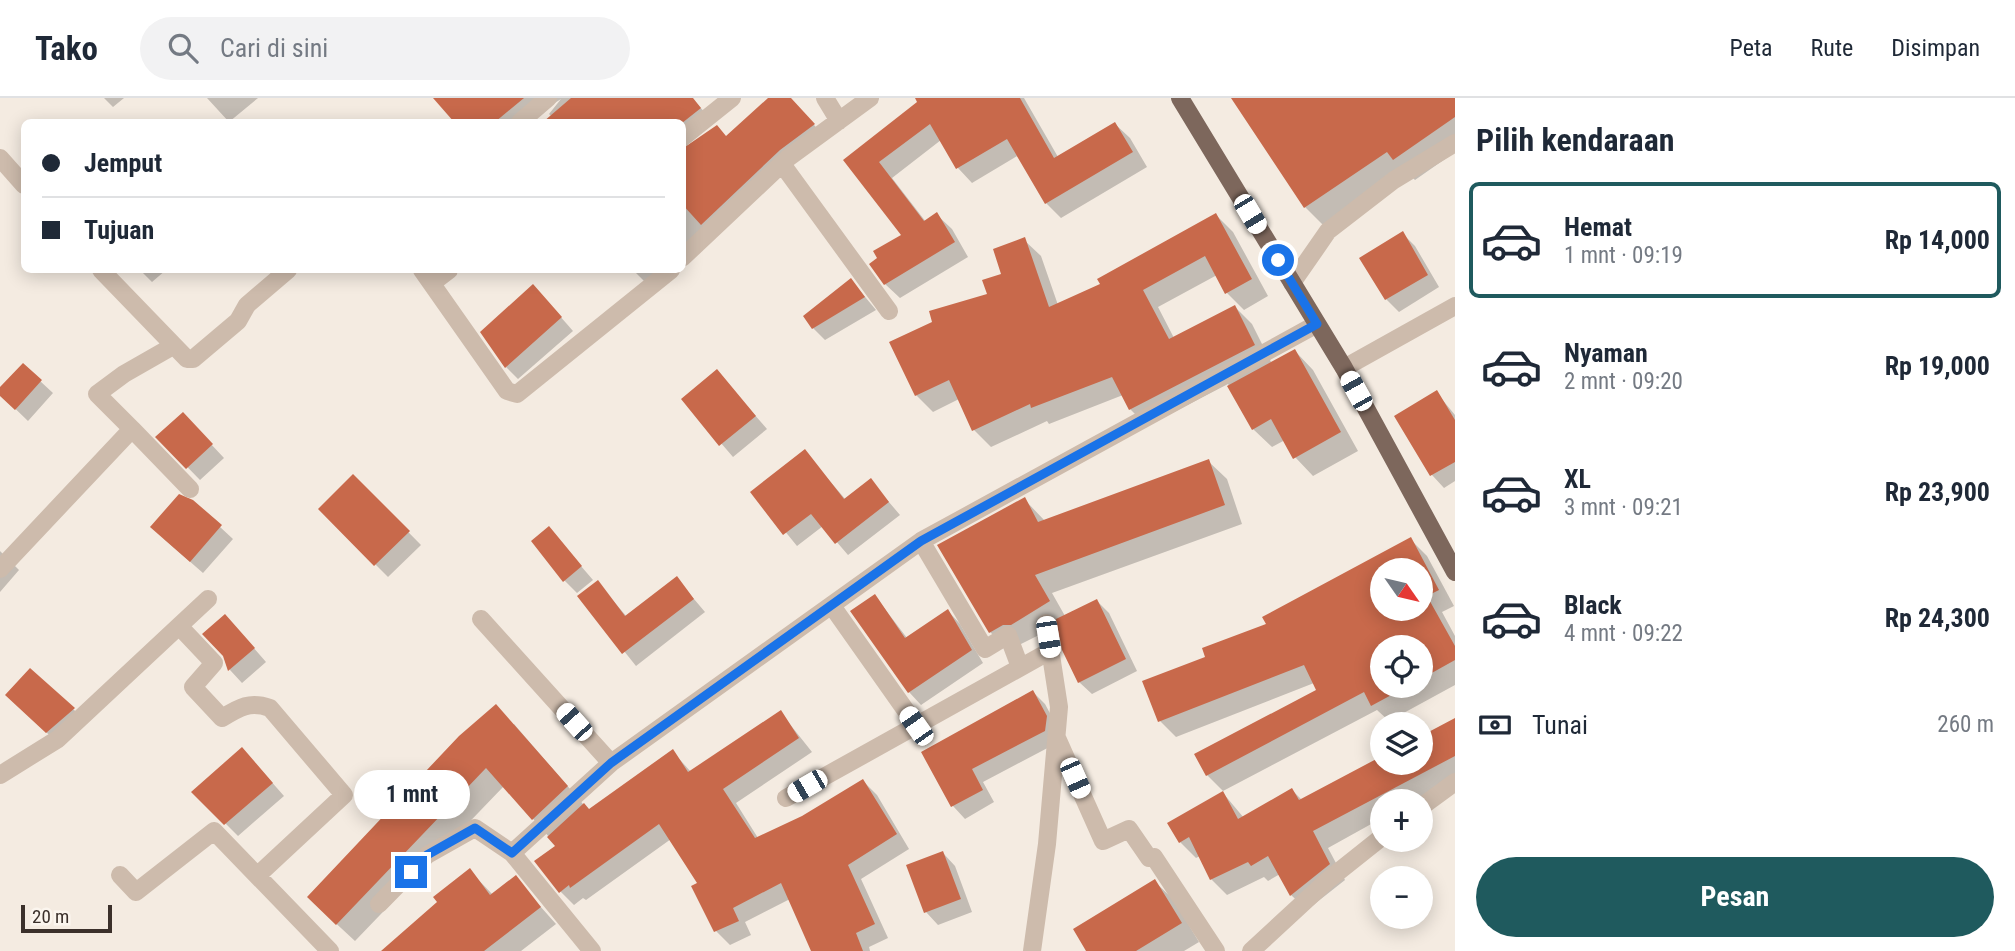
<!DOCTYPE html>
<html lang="id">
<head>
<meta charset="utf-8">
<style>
	body { margin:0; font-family:"Roboto Condensed",sans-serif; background:#f2f2f3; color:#1f2937; height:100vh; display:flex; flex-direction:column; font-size:26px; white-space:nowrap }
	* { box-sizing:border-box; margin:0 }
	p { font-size:23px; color:#747a83 }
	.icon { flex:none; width:38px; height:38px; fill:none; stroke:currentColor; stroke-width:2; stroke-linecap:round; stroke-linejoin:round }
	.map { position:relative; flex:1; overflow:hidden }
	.sheet { display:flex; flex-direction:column; background:#fff; width:560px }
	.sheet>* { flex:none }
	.top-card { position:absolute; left:21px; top:21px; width:665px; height:154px; border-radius:10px; box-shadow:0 4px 18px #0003; display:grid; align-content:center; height:154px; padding:0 21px; background:#fff }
	.needle { width:46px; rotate:124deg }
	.fabs { position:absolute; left:1370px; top:460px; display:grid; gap:14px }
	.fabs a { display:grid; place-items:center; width:63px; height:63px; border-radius:50%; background:#fff; box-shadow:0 4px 18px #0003; font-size:35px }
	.scale { position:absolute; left:21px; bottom:18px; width:91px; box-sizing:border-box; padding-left:7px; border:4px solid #3b302b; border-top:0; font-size:19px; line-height:24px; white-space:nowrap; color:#3b302b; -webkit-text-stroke:5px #fbf5ee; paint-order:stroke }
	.end { position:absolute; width:32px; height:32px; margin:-16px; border:9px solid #1a73e8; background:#fff; box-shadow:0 0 0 4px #fff }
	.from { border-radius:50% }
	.bubble { position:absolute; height:49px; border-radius:24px; background:#fff; box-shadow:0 4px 18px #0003; font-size:23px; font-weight:700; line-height:49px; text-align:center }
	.car { position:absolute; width:21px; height:42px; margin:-21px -10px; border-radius:9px; box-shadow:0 0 5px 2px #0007; background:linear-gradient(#fff 24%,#345 0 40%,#fff 0 76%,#345 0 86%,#fff 0) }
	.top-card b { display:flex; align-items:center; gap:24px; height:66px; font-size:26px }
	.top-card b+b { border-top:2px solid #e0e1e3 }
	.top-card i { width:18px; height:18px; background:#1f2937 }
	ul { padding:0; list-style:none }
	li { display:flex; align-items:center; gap:21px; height:116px; margin:0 14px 10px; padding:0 7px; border:4px solid transparent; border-radius:10px }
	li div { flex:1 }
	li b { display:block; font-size:26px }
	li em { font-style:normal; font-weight:700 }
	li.active { border-color:#1f5a5e }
	li>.icon { width:63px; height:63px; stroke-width:1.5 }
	h2 { padding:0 21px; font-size:32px; line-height:84px }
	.pay { display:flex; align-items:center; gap:18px; height:77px; padding:0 21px; font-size:26px }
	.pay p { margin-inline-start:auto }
	.cta { display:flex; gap:14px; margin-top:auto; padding:14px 21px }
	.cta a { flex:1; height:80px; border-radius:42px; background:#1f5a5e; color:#fff; font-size:28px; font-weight:700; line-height:80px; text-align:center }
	header { display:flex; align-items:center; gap:42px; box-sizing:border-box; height:98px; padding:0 35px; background:#fff; border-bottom:2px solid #e0e1e3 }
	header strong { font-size:33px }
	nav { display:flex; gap:38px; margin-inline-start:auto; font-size:24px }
	.search { width:490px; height:63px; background:#f2f2f3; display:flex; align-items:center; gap:18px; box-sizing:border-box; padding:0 24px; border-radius:38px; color:#747a83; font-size:26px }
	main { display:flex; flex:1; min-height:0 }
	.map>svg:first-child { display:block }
	.shadow { fill:#0003; fill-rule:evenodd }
	.building { fill:#c8694b; fill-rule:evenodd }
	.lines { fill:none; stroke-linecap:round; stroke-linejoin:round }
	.minor { stroke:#cdbbac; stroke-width:18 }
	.major { stroke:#7d675c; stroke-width:18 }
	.route { stroke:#1a73e8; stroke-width:9 }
</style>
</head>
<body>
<header>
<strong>Tako</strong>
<div class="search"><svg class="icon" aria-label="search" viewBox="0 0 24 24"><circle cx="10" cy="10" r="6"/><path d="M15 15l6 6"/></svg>Cari di sini</div>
<nav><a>Peta</a><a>Rute</a><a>Disimpan</a></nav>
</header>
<main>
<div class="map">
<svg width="1455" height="853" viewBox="0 0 1455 853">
	<rect width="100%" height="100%" fill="#f4ebe1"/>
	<path class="shadow" d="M104,0H124L113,9Z
		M207,0H258L229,24Z
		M455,0H692L714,25L688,46L686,51L727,40L771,0H789L827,41L795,65L682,163V24H557L549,16L561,1L525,24H456L444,9Z
		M917,0H1024L1058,59L1115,26L1130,40L1147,69L1061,120L1046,105L1019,57L972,85L958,70L941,42L892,80L926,124L937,117L952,131L968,159L900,200L885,186L903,137L846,62L919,5Z
		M1233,0H1455V54L1415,82L1408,75L1326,130L1305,109Z
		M1216,117L1233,134L1268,198L1244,212L1227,195L1217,177L1158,209L1174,240L1235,209L1252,226L1272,266L1295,253L1313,272L1358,353L1313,378L1295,359L1285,342L1272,349L1253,331L1228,286L1147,328L1130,311L1123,297L1049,326L1047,323L991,349L974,332L959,301L933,314L916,297L989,197L1024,142L1041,158L1058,207L1102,187Z
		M1403,136L1415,148L1439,189L1399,214L1386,201Z
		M140,172H166L152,184Z
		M633,172H673L651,190Z
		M851,182L876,212L825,242L813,230Z
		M545,201L573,233L518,281L506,269Z
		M717,274L767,331L733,359L683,301Z
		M40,283L53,295L28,323L0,296V292Z
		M1436,294L1455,317V383L1444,390L1432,377L1396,319Z
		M195,329L224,360L200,382L158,339Z
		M805,354L846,402L871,383L900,417L848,457L823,428L797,448L753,394Z
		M1208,363L1227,381L1242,426L1052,495L1065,518L1097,503L1109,515L1137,573L1092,596L1079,584L1059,527L1009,552L990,534L1024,401L1045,423Z
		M353,378L421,447L388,479L320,411Z
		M192,403L233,441L203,475L164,441Z
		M549,431L593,482L577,495L564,482Z
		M1411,442L1427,458L1454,508L1442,514L1455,538V587L1389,623L1377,612L1223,693L1207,677L1318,593L1314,585L1176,639L1160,623L1208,560ZM1382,472H1421V511H1382ZM1382,550H1421V588H1382Z
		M0,453L19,472L0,494Z
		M677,481L705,514L636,568L580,498L598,485L627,519Z
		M875,498L907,540L948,513L960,526L983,565L921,607L909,594Z
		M237,531L266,564L242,585L230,572L224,557Z
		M1033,594L1045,606L1059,632L1057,645L983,684L994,704L965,721L953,708L924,655Z
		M20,610L73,611L86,623L59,646Z
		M781,615L812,654L736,705L758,740L803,720L863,683L877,697L909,751L861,781L888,840L869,849L870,853H813L790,801L745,824L751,837L730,847L716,833L693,789L699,786L671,741L586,802L583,800L574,807L560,793L557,748L504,688L355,843L328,818L514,626L589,713L673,654L691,674Z
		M1455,622V682L1414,704H1382V720L1328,750L1345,782L1307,812L1291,797L1280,776L1268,783L1264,779L1227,797L1211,781L1200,758L1196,760L1180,744L1223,695L1244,720L1292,692L1302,702L1382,660V665H1421V640Z
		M254,664L284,698L238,738L194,694Z
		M943,755L955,768L972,814L938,827L926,814Z
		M470,773L493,797L515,780L556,826L521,853H400Z
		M1154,783L1173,801L1199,844L1184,853H1088Z"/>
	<path class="building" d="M433,0H524L495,24H454Z
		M571,0H693L701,10L682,25L543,24Z
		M768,0H791L815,26L780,52L701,127L682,106V51L717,27L726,38Z
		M915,0H1020L1054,60L1115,24L1133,54L1045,106L1007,41L956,71L930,26L879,64L924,123L937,114L955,144L884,187L869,166L877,160L873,153L901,137L843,62L917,4Z
		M1231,0H1455V19L1393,62L1387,54L1304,110Z
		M1216,115L1252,181L1225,196L1205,158L1143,192L1169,241L1235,207L1255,247L1129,312L1112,279L1031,310L1030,306L972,333L949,282L915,298L889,244L932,224L929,213L987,196L982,182L1001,176L993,151L1025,139L1049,209L1100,186L1097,181Z
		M1403,133L1428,177L1385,202L1359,160Z
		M851,180L865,199L812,231L803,218Z
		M533,186L562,219L505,270L480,234Z
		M1295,251L1341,334L1293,361L1271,321L1252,332L1227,288Z
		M23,265L42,282L15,312L0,298V289Z
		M717,271L756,318L719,348L681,301Z
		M1437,292L1455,322V364L1430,378L1394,318Z
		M183,314L213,346L186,371L155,339Z
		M805,351L844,401L871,380L889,404L835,446L811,416L783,437L750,394Z
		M1209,361L1225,407L1035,477L1050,503L1011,527H1003L989,535L937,447L1025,399L1038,424Z
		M353,376L410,433L374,468L318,411Z
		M179,396L193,402L222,427L190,464L150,429Z
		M549,428L582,468L563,484L531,443Z
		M1411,439L1439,492L1427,498L1455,548V562L1421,581V550H1382V588H1408L1371,608L1364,594L1206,678L1194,656L1316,592L1304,567L1158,624L1142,583L1205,559L1202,550L1266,526L1262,519ZM1382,472H1421V511H1382Z
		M677,478L694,501L622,556L577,498L598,482L625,518Z
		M875,496L905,540L948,511L972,552L908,595L850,513Z
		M1097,501L1126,561L1078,585L1062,552L1056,521Z
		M225,516L255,550L228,573L223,558L202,536Z
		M30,570L75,610L46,635L5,597Z
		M1033,592L1047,618L1045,633L972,671L983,692L951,709L921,654Z
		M496,606L568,688L532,722L486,670L336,827L307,799L459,638Z
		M781,612L799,640L723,691L755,740L802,718L863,681L897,736L848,767L875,826L856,835L863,853H811L781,785L733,810L739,823L714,834L691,788L697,785L659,726L570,790L569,787L559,795L534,763L555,748L547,739L584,705L589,711L673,651L688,674Z
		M1455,620V658L1313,733L1330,766L1290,798L1268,758L1251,768L1248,764L1210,782L1189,739L1179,745L1167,725L1223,693L1238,721L1292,690L1299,702L1382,658V665H1421V638Z
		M242,649L273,685L224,727L191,694Z
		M943,753L961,801L924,815L906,767Z
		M470,770L490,797L516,777L541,809L484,853H381L437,804L433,799Z
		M1155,781L1182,825L1136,853H1086L1073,831Z"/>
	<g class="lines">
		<path class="minor" d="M825,0L839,23
			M520,24L548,0
			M682,40L732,0
			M0,60L24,87
			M782,66L889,213
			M682,160L788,60L870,0
			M101,172L187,261H193L238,223L247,207L288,172
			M422,172L507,293L517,296L671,172
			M432,185L449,172
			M1292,185L1328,133L1394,82L1455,45
			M1344,270L1455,208
			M132,331L190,391
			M921,443L985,551L1008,537L1020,569
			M0,471L132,331L97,296L124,276L173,248
			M832,508L916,627
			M481,521L611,665
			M179,528L208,501
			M1057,640L1103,743L1129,731L1149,760L1154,759L1216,853
			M0,677L58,641L179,528L214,565L193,589L222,620C240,609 250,603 270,610L344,697L258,777
			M786,700L1050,553
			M1421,709L1455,684
			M512,755L611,665L921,443L1317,226
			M120,777L136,794L214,733L330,853
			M379,806L427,757L475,730L512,755L592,853
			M1032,853L1047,746L1059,609L1046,525
			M1251,853L1328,782L1382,739"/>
		<path class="major" d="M1180,0L1344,270L1455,474"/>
	</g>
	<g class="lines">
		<path class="route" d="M411,774L427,757L475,730L512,755L611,665L921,443L1317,226L1278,162"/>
	</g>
</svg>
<div class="fabs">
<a><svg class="needle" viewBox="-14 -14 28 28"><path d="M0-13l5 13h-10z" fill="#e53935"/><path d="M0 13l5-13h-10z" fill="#747a83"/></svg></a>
<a><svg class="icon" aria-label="locate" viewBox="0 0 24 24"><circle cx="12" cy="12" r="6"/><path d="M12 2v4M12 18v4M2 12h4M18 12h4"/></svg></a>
<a><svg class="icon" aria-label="layers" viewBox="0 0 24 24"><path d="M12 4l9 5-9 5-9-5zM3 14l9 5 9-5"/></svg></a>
<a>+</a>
<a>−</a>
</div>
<div class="scale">20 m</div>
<i class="end from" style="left:1278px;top:162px"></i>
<i class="end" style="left:411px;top:774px"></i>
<div class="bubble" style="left:354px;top:672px;width:116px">1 mnt</div>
<i class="car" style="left:1250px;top:116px;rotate:149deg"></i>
<i class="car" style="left:1356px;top:293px;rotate:331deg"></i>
<i class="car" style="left:1048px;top:539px;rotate:171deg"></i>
<i class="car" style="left:574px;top:624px;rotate:318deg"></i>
<i class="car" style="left:916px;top:628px;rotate:325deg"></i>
<i class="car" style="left:1075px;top:680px;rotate:156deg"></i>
<i class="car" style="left:807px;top:688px;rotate:240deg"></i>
<div class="top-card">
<b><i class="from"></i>Jemput</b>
<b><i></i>Tujuan</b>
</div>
</div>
<section class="sheet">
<h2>Pilih kendaraan</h2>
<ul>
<li class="active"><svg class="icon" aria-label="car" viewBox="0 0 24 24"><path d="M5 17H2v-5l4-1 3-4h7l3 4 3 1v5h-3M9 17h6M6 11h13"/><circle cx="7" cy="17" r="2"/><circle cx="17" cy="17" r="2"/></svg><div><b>Hemat</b><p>1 mnt · 09:19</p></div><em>Rp 14,000</em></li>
<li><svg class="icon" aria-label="car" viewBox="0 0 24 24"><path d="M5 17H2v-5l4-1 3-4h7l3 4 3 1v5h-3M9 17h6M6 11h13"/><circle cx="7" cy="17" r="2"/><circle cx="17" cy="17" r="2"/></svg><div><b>Nyaman</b><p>2 mnt · 09:20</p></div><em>Rp 19,000</em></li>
<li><svg class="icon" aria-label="car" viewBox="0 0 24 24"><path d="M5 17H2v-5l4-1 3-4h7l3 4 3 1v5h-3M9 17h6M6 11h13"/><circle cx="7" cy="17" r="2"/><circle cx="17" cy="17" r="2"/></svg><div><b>XL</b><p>3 mnt · 09:21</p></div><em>Rp 23,900</em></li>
<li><svg class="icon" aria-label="car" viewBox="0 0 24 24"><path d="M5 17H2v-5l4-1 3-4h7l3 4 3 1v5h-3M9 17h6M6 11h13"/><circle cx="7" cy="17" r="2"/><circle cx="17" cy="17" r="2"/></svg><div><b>Black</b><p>4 mnt · 09:22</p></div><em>Rp 24,300</em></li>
</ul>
<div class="pay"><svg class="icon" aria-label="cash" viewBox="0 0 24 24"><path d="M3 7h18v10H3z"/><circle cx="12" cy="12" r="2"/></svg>Tunai<p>260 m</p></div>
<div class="cta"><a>Pesan</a></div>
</section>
</main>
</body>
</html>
